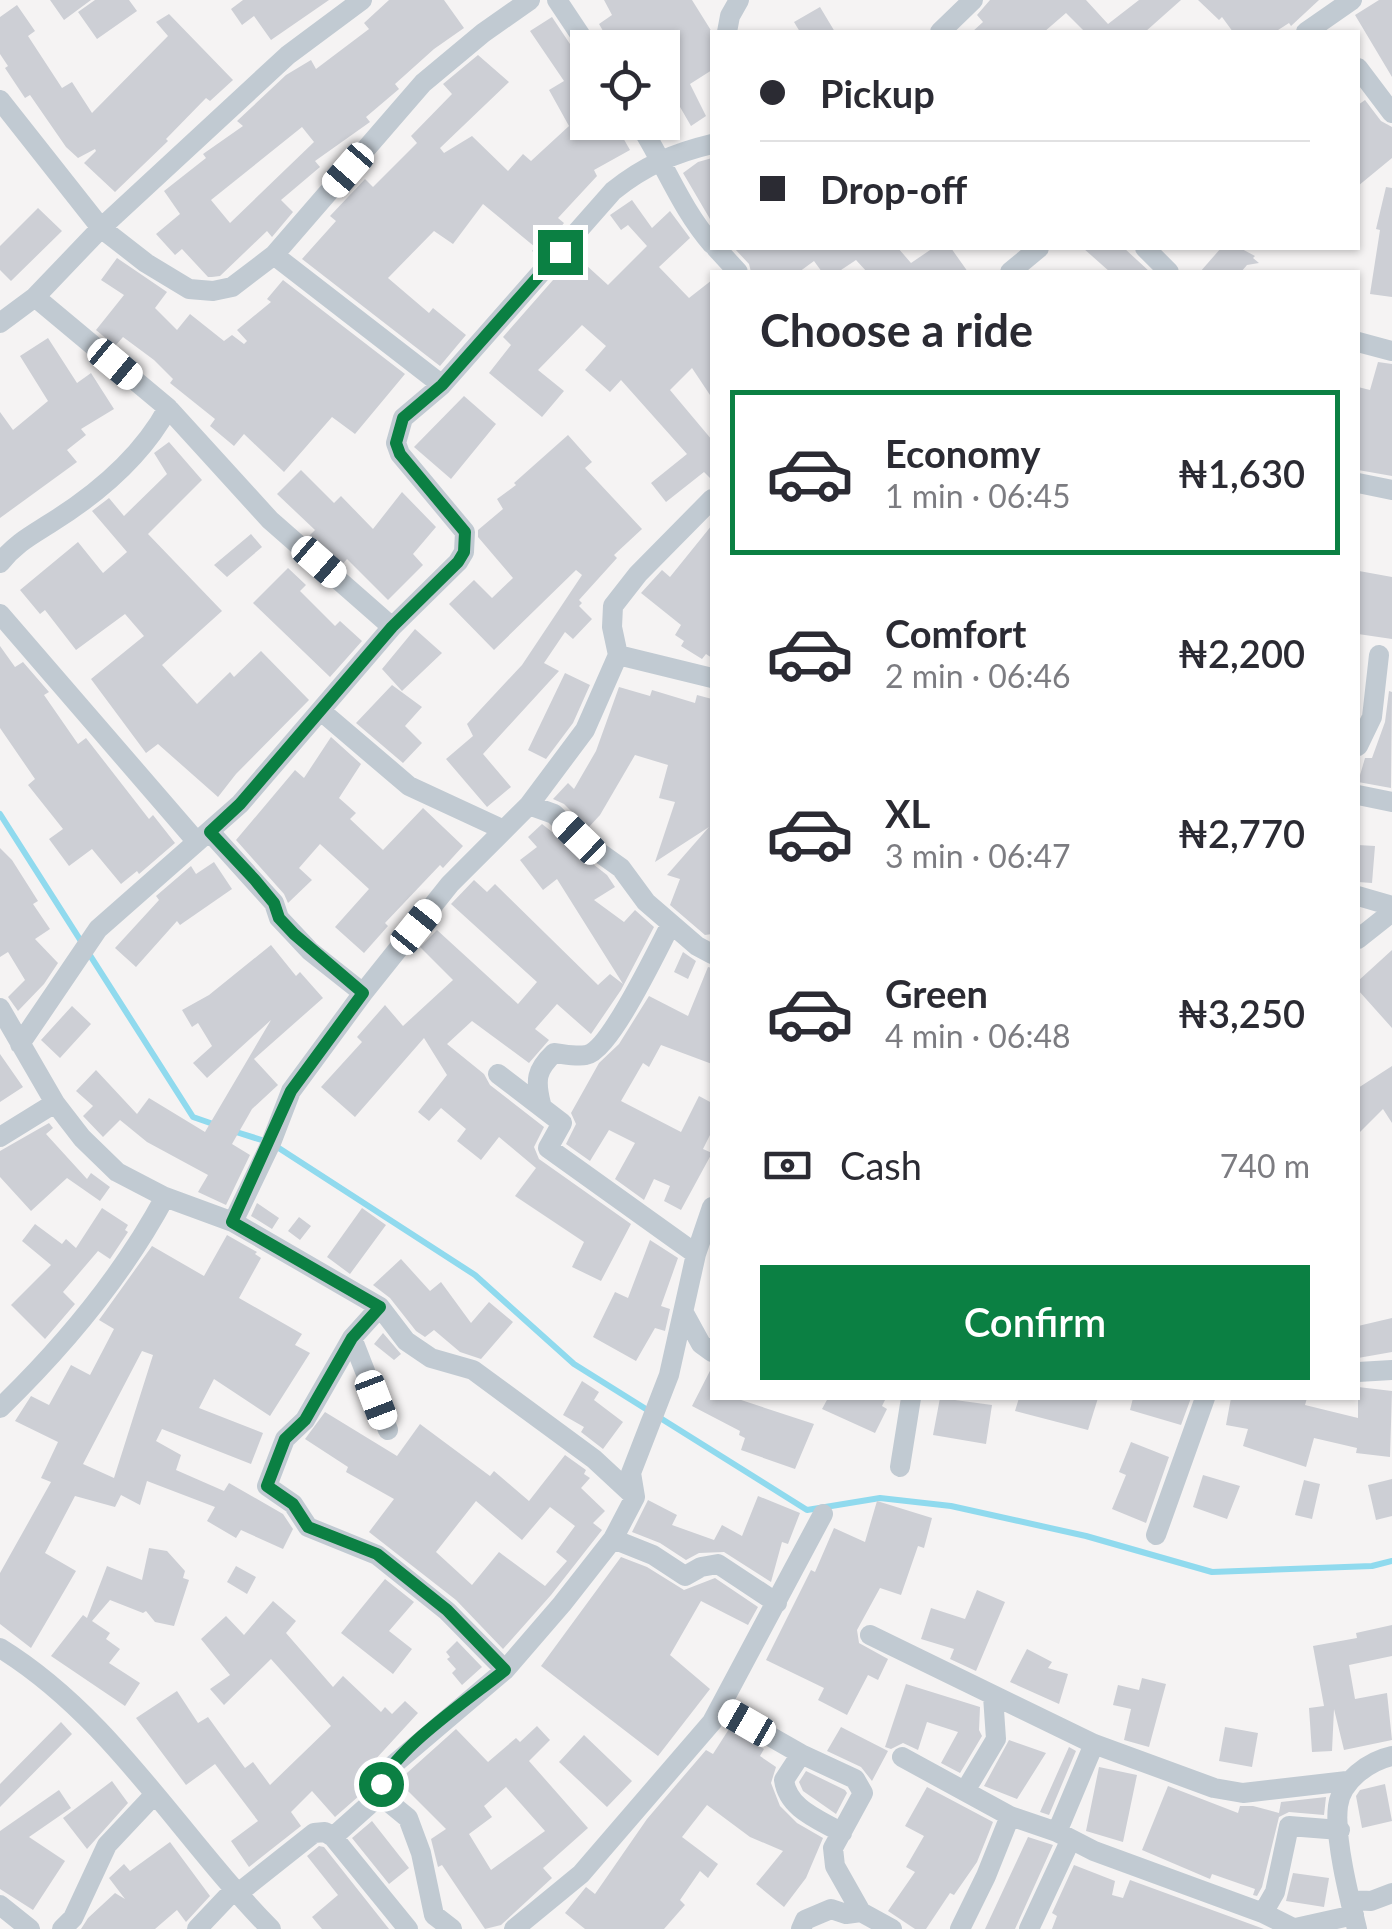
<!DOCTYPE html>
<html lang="en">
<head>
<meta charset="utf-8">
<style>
	body { margin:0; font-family:Lato,sans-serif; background:#f7f7f7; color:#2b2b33; height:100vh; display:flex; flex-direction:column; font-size:38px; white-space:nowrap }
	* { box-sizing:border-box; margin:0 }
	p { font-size:32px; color:#7c7c81 }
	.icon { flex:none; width:55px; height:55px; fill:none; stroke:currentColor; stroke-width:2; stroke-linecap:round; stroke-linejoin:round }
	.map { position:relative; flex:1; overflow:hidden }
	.details { position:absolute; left:710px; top:270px; width:650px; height:1130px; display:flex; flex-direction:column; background:#fff; border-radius:0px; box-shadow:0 2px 8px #0004 }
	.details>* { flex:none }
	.hud { position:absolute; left:710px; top:30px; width:650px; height:220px; border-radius:0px; box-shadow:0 2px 8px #0004; display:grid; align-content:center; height:220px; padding:0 50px; background:#fff }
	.tools { position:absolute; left:570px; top:30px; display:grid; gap:20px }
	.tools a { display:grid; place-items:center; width:110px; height:110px; border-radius:0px; background:#fff; box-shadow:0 2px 8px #0004; font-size:50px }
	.end { position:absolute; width:45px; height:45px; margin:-22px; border:12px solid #0b8043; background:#fff; box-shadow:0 0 0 5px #fff }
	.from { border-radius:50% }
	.car { position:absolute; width:30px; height:60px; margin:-30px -15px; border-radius:12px; box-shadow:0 0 8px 2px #0007; background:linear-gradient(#fff 24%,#345 0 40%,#fff 0 76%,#345 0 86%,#fff 0) }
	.hud b { display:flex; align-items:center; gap:35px; height:95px; font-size:38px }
	.hud b+b { border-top:2px solid #e1e1e2 }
	.hud i { width:25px; height:25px; background:#2b2b33 }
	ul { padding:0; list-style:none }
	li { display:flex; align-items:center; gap:30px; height:165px; margin:0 20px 15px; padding:0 30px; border:5px solid transparent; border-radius:0px }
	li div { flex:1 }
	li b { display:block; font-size:38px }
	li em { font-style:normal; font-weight:600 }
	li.on { border-color:#0b8043 }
	li>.icon { width:90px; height:90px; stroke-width:1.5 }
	h2 { padding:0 50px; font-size:45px; line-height:120px }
	.pay { display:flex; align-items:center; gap:25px; height:110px; padding:0 50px; font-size:38px }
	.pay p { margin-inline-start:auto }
	.action { display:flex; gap:20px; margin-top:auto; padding:20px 50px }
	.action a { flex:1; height:115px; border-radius:0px; background:#0b8043; color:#fff; font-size:40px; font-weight:600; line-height:115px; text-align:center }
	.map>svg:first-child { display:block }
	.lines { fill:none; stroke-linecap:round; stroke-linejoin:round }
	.stream { stroke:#90daee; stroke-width:6 }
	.building { fill:#cdcfd5; fill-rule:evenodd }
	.minor { stroke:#c1cad2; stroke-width:20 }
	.route { stroke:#0b8043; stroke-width:12 }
</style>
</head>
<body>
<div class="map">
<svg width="1392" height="1929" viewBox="0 0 1392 1929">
	<rect width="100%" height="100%" fill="#f5f3f3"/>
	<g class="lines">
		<path class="stream" d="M0,814L193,1117L216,1125
			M233,1131L271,1143L475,1275L574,1364L807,1510L880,1498L951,1506L1086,1536L1212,1572L1372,1566L1392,1561"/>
	</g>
	<path class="building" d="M50,0H91L64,20Z
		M95,0H129L137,11L97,39L78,12Z
		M243,0H329L271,40L254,16L242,25L231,9Z
		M389,0H444L464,28L434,49L395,84L399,89L366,117L370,122L315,161L320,167L281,200L293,212L272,237L267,231L220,276L212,277H208L182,249L175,255L156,234L180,214L164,191L206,158L203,154L243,126L237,121L286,75L311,60L316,69L369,29L364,23ZM302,127L314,142L230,223L211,200Z
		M604,0H692L712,32V70L690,84L706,116L691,126L680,107L662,118V48H613L599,24L612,15Z
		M990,0H1086L1108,24L1139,0H1181L1145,32H1085L1066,13L1044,32H972L983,22L977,15Z
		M1198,0H1319L1291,26L1289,23L1275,32H1233L1222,17L1219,20Z
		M1379,0H1392V77L1355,15Z
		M17,5L35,31L28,36L62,88L72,82L92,113L168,36L156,22L169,14L233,80L210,101L206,98L166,139L168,141L115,192L84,163L96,151L95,149L78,158L66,147L30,95L25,98L5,68L8,66L0,54V17Z
		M820,7L835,32H800L794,22Z
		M552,17L578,56L588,62V122H614L630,150L594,170L597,176L558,218L564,223L538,256L532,251L535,247L483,204L453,244L434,231L388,278L429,313L433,308L466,335L440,366L302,259L336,221L330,216L365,179L373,187L417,143L411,136L452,94L443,84L478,55L509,82L440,148L444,153L472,136L508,171L523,154L531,161L569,126L549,90L564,81L530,31Z
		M1365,100L1381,121L1392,127V158L1358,186V105Z
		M712,158V218L710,219L683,173L698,162Z
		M1386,187L1392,188V297L1370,294L1380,230L1376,229Z
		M632,200L652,228L670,211L690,238L659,267L689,298L712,280V398L692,368L670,390L712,440V480L704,472L666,502L651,483L687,454L621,380L610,392L585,370L606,346L582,325L538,370L564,391L542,417L489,373L511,345L503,337L575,255L608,285L647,246L628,225L621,230L610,215Z
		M38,208L62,231L11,281L0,270V246Z
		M734,248H898L911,263L933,248H951L968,272H867L856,260L838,272H822L814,261L799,272H751L749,264Z
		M1083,248H1124L1150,272H1110Z
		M1221,248H1240L1255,256L1253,258L1259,263L1247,265L1241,272H1200Z
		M117,258L167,292L155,308L177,330L190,314L224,341L232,335L244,344L247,341L237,330L271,302L267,299L283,280L405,374L355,434L332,417L284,472L244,434L234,446L210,426L215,419L170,383L173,379L154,360L123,337L115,346L96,330L124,295L101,280Z
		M48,338L77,383L91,373L114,409L81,429L86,435L67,450L77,462L0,518V412L13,430L48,401L20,356Z
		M1378,362L1392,364V476L1358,470V387L1370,390Z
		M464,396L496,424L451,479L414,447Z
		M568,435L592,462L585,468L642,529L614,555L617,558L579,600L582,603L579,606L592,619L573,639L565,632L544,663L559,671L483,754L511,787L487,807L446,759L473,736L467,724L522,665L582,575L576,570L494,650L449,604L474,580L492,598L513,578L478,537V530L503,509L497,499L516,485L514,483Z
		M169,442L202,480L148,534L222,611L162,665L197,704L230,672L234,677L261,651L309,700L236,774L218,797L158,744L146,753L91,679L144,636L125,614L76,650L45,610L40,614L20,590L78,542L103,573L127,552L92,511L109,498L124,516L167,474L154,453Z
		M301,470L334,503L341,496L373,529L402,492L436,527L413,554L423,565L388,600L347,559L342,565L309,536L315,530L277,494Z
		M712,525V658L706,654L702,659L681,646L684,641L675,635L681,625L641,593L662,570L670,577Z
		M251,534L262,547L227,577L214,565Z
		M288,568L306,585L300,591L335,626L340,621L362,641L330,677L253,603Z
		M1359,571L1392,577V639L1358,634Z
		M415,629L442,653L402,691L382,669Z
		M0,646L15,667L23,662L49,692L44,695L78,744L86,738L149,819L153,815L175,843L139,874L137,871L121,884L92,849L69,866L49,839L63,829L28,785L35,779L0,728Z
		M565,673L590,685L573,723L546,759L528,750Z
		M392,685L422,707L405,726L422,743L403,763L356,723Z
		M619,687L650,696L652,690L695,703L697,695L712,699V934L705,935L670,905L680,879L667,875L709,827L655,862L675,802L659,798L668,765L635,755L600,815L588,828L564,804L553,799L568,783L574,789L596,751Z
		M1389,691L1392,692L1391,788L1358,782L1365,758H1372L1385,722Z
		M331,737L361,764L339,798L356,813L350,819L383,850L423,808L463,846L443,868L440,865L385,923L388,926L364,953L335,927L369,889L320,844L299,868L312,880L288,903L284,894L236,840L295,770L304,778Z
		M542,824L607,875L615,887L594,900L624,922L635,910L654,927L621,990L591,1034L557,1004L535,1029L549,1040L529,1063L472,1021L447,1044L484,1074L490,1085L544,1127L534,1147L539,1159L631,1224L601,1281L572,1267L584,1242L515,1196L536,1168L499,1137L481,1160L457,1141L466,1129L441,1108L429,1121L418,1112L447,1075L424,1038L355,1117L321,1087L362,1042L357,1037L385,1005L403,1026L453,980L420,947L437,930L518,1004L537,982L451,904L474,880L487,892L495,884L598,985L610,974L623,984L557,879L543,890L520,860L537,847L528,837Z
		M1358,845L1375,846L1372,883L1358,882Z
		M0,848L12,860L38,901L33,904L50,929L35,939L58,963L44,984L18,1011L8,997L25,980L8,952L0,957Z
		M214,862L232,889L180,925L177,921L136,967L115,948L159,900L156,896L191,866L196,874Z
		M271,945L296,976L300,972L323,998L254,1059L278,1085L252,1109L232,1144L250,1155L226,1205L198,1192L208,1175L147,1142L120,1120L103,1137L83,1116L93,1106L76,1091L96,1070L137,1114L149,1098L205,1132L271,1020L207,1078L193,1063L212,1046L198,1023L192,1027L182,1010L209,995Z
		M1392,950V1028L1358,990V981Z
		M683,952L696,961L688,979L674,972Z
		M708,967L712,968V1064L661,1045L649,1067L643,1063L621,1101L681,1132L699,1096L712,1103V1131L703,1149L712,1153L681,1210L664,1201L670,1186L654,1179L644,1200L615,1179L635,1143L609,1130L590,1161L566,1144L576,1124L571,1113L599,1063L619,1044L649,996L688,1016Z
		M72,1006L91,1024L60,1058L41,1040Z
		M0,1054L23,1087L0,1102Z
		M1392,1066V1123L1383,1109L1358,1134V1088Z
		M49,1123L53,1128L46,1134L87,1179L91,1173L110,1187L100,1201L67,1178L31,1211L0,1177V1151Z
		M257,1203L279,1218L272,1229L251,1216Z
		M102,1208L128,1225L125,1230L128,1232L110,1259L98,1251L63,1292L75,1304L45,1339L11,1305L51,1265L22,1241L35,1224L62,1244L66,1239L76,1248Z
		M362,1208L386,1225L350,1274L327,1257Z
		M299,1217L311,1226L300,1240L288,1231Z
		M227,1235L257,1252L255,1254L261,1258L239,1298L302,1334L295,1345L310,1353L270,1416L214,1379L199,1408L263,1433L251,1464L162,1429L156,1441L181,1455L176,1470L224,1491L229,1483L283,1514L293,1529L283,1549L241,1530L236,1538L207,1521L215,1507L147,1481L140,1505L121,1495L115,1507L75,1496L45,1553L76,1571L31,1648L0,1624V1573L51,1482L41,1478L58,1442L15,1421L31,1396L49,1405L71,1365L90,1375L114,1329L99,1320L152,1246L204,1276ZM142,1351L153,1355L114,1478L83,1464Z
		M650,1240L678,1258L661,1306L670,1309L665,1331L655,1328L636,1361L593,1337L615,1292L628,1298Z
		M401,1259L430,1291L441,1282L471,1323L489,1302L513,1322L481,1359L460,1352L434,1330L425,1337L416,1331L390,1298L373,1285Z
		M1392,1318V1352L1358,1358V1326Z
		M383,1333L401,1354L394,1360L374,1344Z
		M712,1367V1398H735L814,1424L795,1469L741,1450L745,1438L739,1435L740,1431L692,1406Z
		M582,1381L599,1392L594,1400L623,1422L603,1449L581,1432L584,1427L563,1415Z
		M1358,1387L1392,1391L1390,1457L1356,1453L1357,1448L1314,1438L1306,1467L1243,1446L1248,1429L1226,1425L1231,1398H1307L1305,1405L1358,1418Z
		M828,1398H886L882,1406L887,1409L875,1433L822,1409Z
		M940,1398L992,1405L986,1444L933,1435Z
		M1019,1398H1098L1088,1430L1015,1411Z
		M1133,1398H1191L1181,1425L1130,1410Z
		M325,1412L397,1456L420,1424L490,1476L494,1471L529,1501L565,1455L586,1470L584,1474L590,1478L581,1488L605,1511L593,1523L602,1530L551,1595L503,1649L456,1600L369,1532L394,1499L346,1472L348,1467L305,1439ZM476,1501L522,1540L550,1507L575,1526L556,1552L567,1561L545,1586L499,1552L472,1585L436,1552Z
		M1131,1442L1169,1457L1146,1523L1112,1509L1126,1475L1119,1472Z
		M1203,1475L1240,1486L1227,1519L1193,1507Z
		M1392,1479V1516L1376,1520L1368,1485Z
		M1304,1480L1320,1484L1312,1519L1295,1515Z
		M758,1496L800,1513L788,1544L782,1542L771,1582L724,1552L699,1553L686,1560L660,1543L632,1532L648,1500L677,1515L672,1525L714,1540L722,1525L742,1536Z
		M877,1501L932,1518L924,1548L918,1546L901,1595L880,1588L857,1630L859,1643L888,1659L878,1680L868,1675L847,1715L818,1700L824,1688L766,1660L811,1570L815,1572L834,1528L865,1542Z
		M149,1548L167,1551L185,1571L183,1578L189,1580L174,1626L155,1622L146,1611L143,1613L110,1600L92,1621L110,1633L106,1639L120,1649L109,1663L140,1683L125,1706L51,1656L83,1615L87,1618L107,1566L142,1580Z
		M621,1557L647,1567L684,1590L715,1578L758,1607L748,1625L701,1601L670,1655L710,1689L658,1756L541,1666Z
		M236,1566L256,1577L247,1594L227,1582Z
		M385,1579L414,1602L389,1631L412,1649L393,1674L341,1633Z
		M977,1590L1005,1602L976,1671L950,1659L954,1649L921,1639L931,1608L965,1619Z
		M273,1601L296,1621L286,1633L333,1687L343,1676L381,1712L385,1707L392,1714L405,1701L418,1713L362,1774L369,1782L368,1788L335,1817L312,1791L291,1812L301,1826L249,1867L231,1841L258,1821L215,1764L186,1785L136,1718L177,1691L198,1723L208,1717L245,1768L253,1762L270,1785L331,1726L271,1659L224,1705L210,1689L230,1675L201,1639L226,1616L244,1635Z
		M1392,1625V1656L1349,1665L1355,1699L1387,1693L1392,1740L1344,1750L1334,1709L1332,1751L1312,1752L1309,1708L1324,1706L1313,1646L1357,1638L1356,1633Z
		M457,1641L482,1667L462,1685L452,1673L456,1669L447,1659L450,1657L446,1652Z
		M1027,1649L1052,1662L1048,1668L1068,1674L1059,1704L1010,1682Z
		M1142,1678L1166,1684L1149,1747L1124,1740L1131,1709L1113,1705L1118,1685L1139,1690Z
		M906,1684L980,1707L979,1730L982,1736L960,1773L941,1763L958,1732L927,1722L918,1750L903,1743L891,1749L885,1747Z
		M61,1722L72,1734L0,1807V1784Z
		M537,1726L550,1740L529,1761L588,1828L543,1868L552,1878L501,1925L485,1929L442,1865L438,1867L431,1839L446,1829L398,1781L456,1729L488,1762L516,1738L520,1742ZM506,1787L545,1831L491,1870L469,1834L492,1817L484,1806Z
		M841,1727L888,1751L872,1781L861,1767L827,1751Z
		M1225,1727L1258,1733L1252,1767L1219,1761Z
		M729,1729L764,1749L760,1756L776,1767L771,1783L780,1806L797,1823L823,1838L806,1878L784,1907L756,1884L783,1851L750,1837L707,1805L682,1837L718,1864L708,1878L700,1871L680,1900L685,1905L664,1929H585L565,1913L586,1887L595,1894L647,1819L706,1750L713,1754Z
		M584,1735L632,1781L607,1807L559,1762Z
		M1009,1740L1046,1753L1017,1799L984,1786Z
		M1069,1747L1076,1751L1049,1815L1040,1812Z
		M1099,1767L1137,1775L1123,1842L1086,1831Z
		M806,1771L845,1790L847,1793L836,1814L803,1791L799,1782Z
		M112,1781L128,1803L87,1849L63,1818Z
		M1385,1784L1392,1821L1362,1828L1356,1796L1360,1790Z
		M1168,1786L1238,1813L1240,1806H1253L1279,1813L1281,1802L1326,1797L1324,1815L1289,1812L1279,1817L1262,1887L1257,1896L1253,1895L1255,1889L1212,1874L1210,1879L1142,1850Z
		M927,1787L993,1822L977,1862L954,1895L950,1893L926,1929H915L888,1911L915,1872L906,1867L924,1836L905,1826Z
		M59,1790L71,1808L29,1837L65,1861L33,1910L0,1889V1831Z
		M372,1821L409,1868L389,1884L352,1838Z
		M1028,1837L1053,1845L1015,1929H985Z
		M170,1842L210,1896L186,1922L177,1910L155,1929H81L88,1918L115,1893L125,1899L109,1878L124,1864L130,1871Z
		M319,1846L324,1847L389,1929H322L312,1917L338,1895L307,1856Z
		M1074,1865L1115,1881L1112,1895L1123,1898L1130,1880L1264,1929H1052L1057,1916L1052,1913Z
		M1293,1873L1329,1878L1324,1907L1286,1901Z"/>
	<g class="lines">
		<path class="minor" d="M557,0L589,48
			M727,32L730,16L739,0
			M940,32L973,0
			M1306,32L1352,0
			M1358,68L1392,113
			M0,100L101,228L146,263L189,289L213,291L232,287L274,255L423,83L483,33L530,0
			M638,122C664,162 681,209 712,244
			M716,248L738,272
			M1145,248L1169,272
			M274,255L442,385
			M1010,272L1039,248
			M35,297L168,408L270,520L392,627
			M0,323L35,297L101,228L288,55L362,0
			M1358,342L1392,351
			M1358,483L1392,490
			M0,563C15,544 30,536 49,524C96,495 142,456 168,408
			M0,614L197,842
			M618,655L712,678
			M321,711L409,786L504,830
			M1358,746L1372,717L1379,655
			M1358,795L1392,802
			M529,805L554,814L579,838L621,868L646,902L697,946L712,954
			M210,832L274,903L279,918L310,951L363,993
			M1358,896L1392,906
			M1358,939L1392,912
			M0,1008L55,1103L82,1138L117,1172L165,1197L233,1222L380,1307L406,1341L431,1358L473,1370L594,1459L635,1497
			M20,1044L98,929L240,804L392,627L458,562L464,552L465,532L400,454L396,443L403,418L442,385L613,191C644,166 674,153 712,144
			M498,1074L562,1123L548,1148L696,1254
			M541,1104C535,1080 536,1070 554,1053C564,1054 577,1057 586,1055C610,1051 658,948 671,924
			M0,1137L55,1103
			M233,1222L271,1143L291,1091L363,993L450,884L529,805L585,730L618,655L612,627L613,606L638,574L712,499
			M380,1307L352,1338L305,1420L285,1439L267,1486L293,1504L308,1527L377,1555L447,1611L505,1670
			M684,1313L701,1344L712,1352
			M352,1338L388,1430
			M1358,1372L1392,1370
			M0,1408C65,1345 122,1277 165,1197
			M900,1467L911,1398
			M1156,1535L1205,1398
			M613,1539L653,1555L685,1576L701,1567L718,1564L777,1603
			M870,1635L1094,1744L1214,1788L1243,1793L1347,1781
			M0,1648C112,1717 180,1837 271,1929
			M720,1708L801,1754L855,1779L863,1793L833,1848L835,1866L861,1912L892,1929
			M801,1754L784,1780C788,1809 818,1819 842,1833
			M902,1757L1010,1816L1057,1832L1094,1851L1263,1913L1293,1928
			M965,1791L996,1739L993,1696
			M380,1795L408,1818L421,1853L434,1915L452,1929
			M1057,1832L1094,1744
			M333,1837L408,1929
			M237,1894L314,1833L325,1832L333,1837L380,1795L386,1771L505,1670L562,1604L613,1539L635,1497L631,1473L669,1375L696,1254L712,1207
			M1351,1900L1371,1901L1392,1893
			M0,1905L30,1929
			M1263,1913L1275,1892L1289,1826L1340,1830
			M62,1929L73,1918L107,1845L155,1794
			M197,1929L233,1891
			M514,1929L581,1874L712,1722L823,1514
			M801,1929L805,1920L831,1909L846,1914L861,1912
			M960,1929L986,1876L1010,1816
			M1029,1929L1071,1839
			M1291,1929L1354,1915
			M1357,1929C1349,1897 1334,1837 1338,1806C1341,1781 1369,1761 1392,1756"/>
	</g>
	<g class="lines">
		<path class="route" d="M381,1784C396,1748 473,1696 505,1670L447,1610L377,1554L308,1527L293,1504L267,1486L285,1439L305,1420L352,1338L380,1307L232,1222L291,1091L363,993L294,934L279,918L274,903L255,880L210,832L240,804L392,627L458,562L464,552L465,532L400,454L396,443L403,418L442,385L560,252"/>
	</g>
</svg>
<div class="tools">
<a><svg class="icon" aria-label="locate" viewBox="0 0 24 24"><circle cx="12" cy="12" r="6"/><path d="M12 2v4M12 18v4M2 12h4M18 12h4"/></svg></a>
</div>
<i class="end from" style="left:381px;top:1784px"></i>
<i class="end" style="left:560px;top:252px"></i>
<i class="car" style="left:348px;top:170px;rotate:221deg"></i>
<i class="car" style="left:115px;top:364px;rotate:130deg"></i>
<i class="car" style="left:319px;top:562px;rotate:131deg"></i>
<i class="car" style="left:579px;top:838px;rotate:314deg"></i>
<i class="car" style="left:416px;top:927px;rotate:39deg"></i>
<i class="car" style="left:376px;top:1400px;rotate:159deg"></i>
<i class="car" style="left:747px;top:1723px;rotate:300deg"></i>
<div class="hud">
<b><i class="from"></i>Pickup</b>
<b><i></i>Drop-off</b>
</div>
<section class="details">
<h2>Choose a ride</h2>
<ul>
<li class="on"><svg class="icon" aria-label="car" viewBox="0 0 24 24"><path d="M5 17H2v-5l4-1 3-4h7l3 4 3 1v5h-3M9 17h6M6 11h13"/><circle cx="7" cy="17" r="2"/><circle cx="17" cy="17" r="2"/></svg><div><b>Economy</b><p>1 min · 06:45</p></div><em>₦1,630</em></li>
<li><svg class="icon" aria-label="car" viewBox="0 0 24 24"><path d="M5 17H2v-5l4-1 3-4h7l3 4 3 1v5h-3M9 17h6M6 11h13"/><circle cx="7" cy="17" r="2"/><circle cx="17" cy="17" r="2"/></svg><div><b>Comfort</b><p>2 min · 06:46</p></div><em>₦2,200</em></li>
<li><svg class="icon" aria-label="car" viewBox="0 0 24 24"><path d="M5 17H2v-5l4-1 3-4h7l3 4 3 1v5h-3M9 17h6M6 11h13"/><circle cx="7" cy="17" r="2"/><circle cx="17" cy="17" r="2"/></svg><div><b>XL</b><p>3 min · 06:47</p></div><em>₦2,770</em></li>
<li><svg class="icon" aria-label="car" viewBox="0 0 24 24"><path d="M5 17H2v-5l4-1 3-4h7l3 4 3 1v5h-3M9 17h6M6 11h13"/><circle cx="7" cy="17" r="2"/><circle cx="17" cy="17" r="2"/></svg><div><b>Green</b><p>4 min · 06:48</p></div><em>₦3,250</em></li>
</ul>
<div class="pay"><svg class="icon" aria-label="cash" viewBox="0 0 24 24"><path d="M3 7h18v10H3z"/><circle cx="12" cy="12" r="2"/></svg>Cash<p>740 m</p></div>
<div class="action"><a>Confirm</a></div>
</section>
</div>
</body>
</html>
